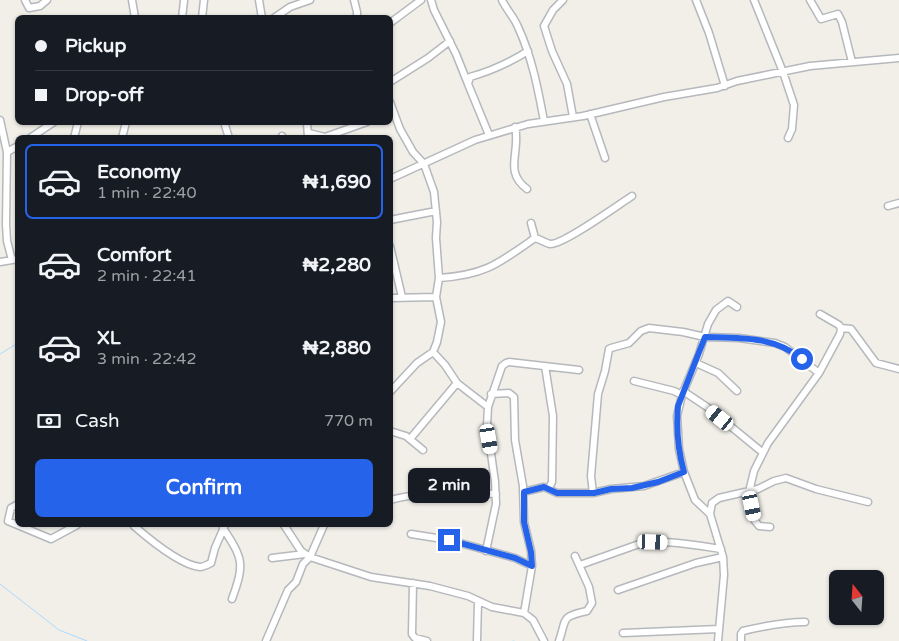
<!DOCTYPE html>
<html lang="en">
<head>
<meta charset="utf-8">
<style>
	body { margin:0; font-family:"Varela Round",sans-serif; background:#242831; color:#f1f3f6; height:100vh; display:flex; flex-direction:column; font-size:19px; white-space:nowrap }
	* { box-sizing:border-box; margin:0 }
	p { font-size:16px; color:#9ea1a6 }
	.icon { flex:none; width:28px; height:28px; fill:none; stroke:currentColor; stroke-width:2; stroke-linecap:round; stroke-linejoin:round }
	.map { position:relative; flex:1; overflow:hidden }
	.details { position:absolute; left:15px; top:135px; width:378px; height:392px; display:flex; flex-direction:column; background:#171b24; border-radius:8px; box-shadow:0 1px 4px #0004 }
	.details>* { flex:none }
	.guide { position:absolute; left:15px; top:15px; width:378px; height:110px; border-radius:8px; box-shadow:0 1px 4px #0004; display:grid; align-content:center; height:110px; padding:0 20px; background:#171b24 }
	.needle { width:32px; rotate:343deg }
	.controls { position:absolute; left:829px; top:570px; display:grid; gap:10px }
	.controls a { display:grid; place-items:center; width:55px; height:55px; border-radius:8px; background:#171b24; box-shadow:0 1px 4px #0004; font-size:25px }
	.end { position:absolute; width:22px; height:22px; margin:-11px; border:6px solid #2563eb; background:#fff; box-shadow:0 0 0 2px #fff }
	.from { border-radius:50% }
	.bubble { position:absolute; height:35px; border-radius:8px; background:#171b24; box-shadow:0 1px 4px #0004; font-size:16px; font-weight:700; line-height:35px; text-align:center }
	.car { position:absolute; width:15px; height:30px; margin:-15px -8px; border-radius:6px; box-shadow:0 0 4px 1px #0007; background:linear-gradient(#fff 24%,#345 0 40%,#fff 0 76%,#345 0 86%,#fff 0) }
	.guide b { display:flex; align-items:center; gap:18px; height:48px; font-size:19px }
	.guide b+b { border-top:1px solid #363941 }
	.guide i { width:12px; height:12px; background:#f1f3f6 }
	ul { padding:9px 0 0; list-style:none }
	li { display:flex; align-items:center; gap:15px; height:75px; margin:0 10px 8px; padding:0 10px; border:2px solid transparent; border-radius:8px }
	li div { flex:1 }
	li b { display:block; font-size:19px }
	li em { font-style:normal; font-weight:700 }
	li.active { border-color:#2563eb }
	li>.icon { width:45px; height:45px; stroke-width:1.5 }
	.pay { display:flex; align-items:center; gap:12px; height:55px; padding:0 20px; font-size:19px }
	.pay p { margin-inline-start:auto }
	.cta { display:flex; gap:10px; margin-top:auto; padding:10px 20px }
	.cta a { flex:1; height:58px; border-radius:8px; background:#2563eb; color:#fff; font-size:20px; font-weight:700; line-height:58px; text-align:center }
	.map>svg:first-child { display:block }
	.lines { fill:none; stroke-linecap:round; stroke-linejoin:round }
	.stream { stroke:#aadaff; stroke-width:1 }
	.minor-casing { stroke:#b5b8bc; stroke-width:9 }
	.minor { stroke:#fff; stroke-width:6 }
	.route { stroke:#2563eb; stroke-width:6 }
</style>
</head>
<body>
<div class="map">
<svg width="899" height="641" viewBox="0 0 899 641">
	<rect width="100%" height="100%" fill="#f1efe8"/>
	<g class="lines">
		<path class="stream" d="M0,354L18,343
			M0,584L59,630L87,641
			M513,641H514"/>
		<defs>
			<path id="minor" d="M25,0L29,8L40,6L47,0
				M132,0L135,18
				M259,0L262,18
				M354,0L357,12V18
				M431,0L434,10L456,54L468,84
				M502,0C506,9 514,17 518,27C532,57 538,89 544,121
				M563,0L553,10L544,26L552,51L567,84L573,117
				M696,0L709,33L725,86
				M754,0L783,72L794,105L792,129L788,138
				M810,0L821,19L838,14L842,22L852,62
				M182,18L184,1
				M202,18L204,0
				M274,18L290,7L310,0
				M390,23L421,0
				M390,82L428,58L450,41
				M390,102L400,129L413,152L424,164L434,192L437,222L436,238L439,278L436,297L441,322L437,342L433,352L417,363L390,392
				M590,114L605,158
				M0,120L7,152L6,224L7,241L12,260
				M224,122L229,138
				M307,122L308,138
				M515,127C521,152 503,171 527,189
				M309,133L325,137L367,122
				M489,135L468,84L470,77C491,71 509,63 528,51
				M30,138L54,122
				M74,138L78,122
				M122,138L126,122
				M281,138L282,136
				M7,152L18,146
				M390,179L475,140L528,124L583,116L664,97L717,88L737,81L810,66L899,58
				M888,206L899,203
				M390,220L436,211
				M535,238C540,239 545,243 550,244C563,245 618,205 632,196
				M390,246L402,297
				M0,262L18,259
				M439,278C485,275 498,264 535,238L531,223
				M390,298L436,297
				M841,328L851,329L876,363L899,369
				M433,352L445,365L457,383L488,407
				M696,363L718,373L737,391
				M545,366L553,416L552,482L549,488
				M634,381L674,391L682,395
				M683,391L707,407L762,452
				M491,394L509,393L514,397L515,440L523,486L524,522L531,551L532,566L524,613
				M390,431L406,436L423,450
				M410,439L457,383
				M684,472L644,486L611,489L593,493L591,476L598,394L605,371L609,349L611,348L629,343L641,331L649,328L683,332L705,337L739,338L775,343L785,347L819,373
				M523,492L544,487L557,493H593
				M390,500C424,491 461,492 496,494
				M18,504L11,508L8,521L51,539L77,525
				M710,514L712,503L719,498L758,489L774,481L786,478L816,489L868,502
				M284,525L301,551L310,557L371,577L430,586L468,596L492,607L524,613L533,620L544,641
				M134,526C149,539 180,565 200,567C203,567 207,565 211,563L215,548L225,525
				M770,527L759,526L755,521L749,492L754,471L768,443L819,373L840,334L841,328L839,325L820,314
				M223,528C243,559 245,563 232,599
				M411,534L449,540L515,558L532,566
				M486,551L496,504L495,482L487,425L488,407L502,366L506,363L509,362L579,370
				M272,558L305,554
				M580,565L642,543C669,540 695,545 721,549
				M413,583L412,634L415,638L427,641
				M618,590L696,563L723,557
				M623,633L719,629
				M266,641L288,590L296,582L303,564L310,557L324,525
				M477,641L478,601
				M559,641C567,618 560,617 587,611L592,603L589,587L575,556
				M718,641L724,575L723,557L710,514L695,500L684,472L679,449L677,416L682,395L699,354L708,324L716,310L728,301L737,307
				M741,641V634L743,631C764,626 783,622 805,622"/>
		</defs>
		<use href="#minor" class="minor-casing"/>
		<use href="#minor" class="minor"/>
	</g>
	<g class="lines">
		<path class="route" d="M449,540L515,558L532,566L531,552L524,522V492L544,487L557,493H594L611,489L632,488L658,482L684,472C678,450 676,428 678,406L705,337C740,338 774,336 802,359"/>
	</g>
</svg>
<div class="controls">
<a><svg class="needle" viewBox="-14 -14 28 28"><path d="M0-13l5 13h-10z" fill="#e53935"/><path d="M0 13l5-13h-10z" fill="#9ea1a6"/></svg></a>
</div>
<i class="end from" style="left:802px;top:359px"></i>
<i class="end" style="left:449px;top:540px"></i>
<div class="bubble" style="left:408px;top:468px;width:82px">2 min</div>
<i class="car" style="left:720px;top:418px;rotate:309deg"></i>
<i class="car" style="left:489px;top:439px;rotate:170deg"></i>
<i class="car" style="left:752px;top:506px;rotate:168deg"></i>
<i class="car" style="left:653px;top:542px;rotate:92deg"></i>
<div class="guide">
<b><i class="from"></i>Pickup</b>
<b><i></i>Drop-off</b>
</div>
<section class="details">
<ul>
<li class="active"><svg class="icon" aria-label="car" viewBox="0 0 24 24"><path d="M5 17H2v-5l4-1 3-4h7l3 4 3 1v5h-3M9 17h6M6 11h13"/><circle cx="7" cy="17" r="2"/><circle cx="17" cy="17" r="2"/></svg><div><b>Economy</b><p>1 min · 22:40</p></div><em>₦1,690</em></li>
<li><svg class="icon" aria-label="car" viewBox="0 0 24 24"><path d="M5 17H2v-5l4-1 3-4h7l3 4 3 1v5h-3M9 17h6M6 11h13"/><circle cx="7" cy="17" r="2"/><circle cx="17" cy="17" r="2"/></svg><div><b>Comfort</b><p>2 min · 22:41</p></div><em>₦2,280</em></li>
<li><svg class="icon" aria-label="car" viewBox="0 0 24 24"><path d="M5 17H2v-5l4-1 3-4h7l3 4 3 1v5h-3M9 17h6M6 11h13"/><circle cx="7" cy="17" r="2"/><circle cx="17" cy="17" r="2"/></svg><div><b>XL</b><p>3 min · 22:42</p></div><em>₦2,880</em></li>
</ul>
<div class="pay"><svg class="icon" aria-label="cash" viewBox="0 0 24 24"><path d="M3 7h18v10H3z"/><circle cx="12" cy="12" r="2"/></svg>Cash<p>770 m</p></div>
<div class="cta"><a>Confirm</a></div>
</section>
</div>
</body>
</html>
